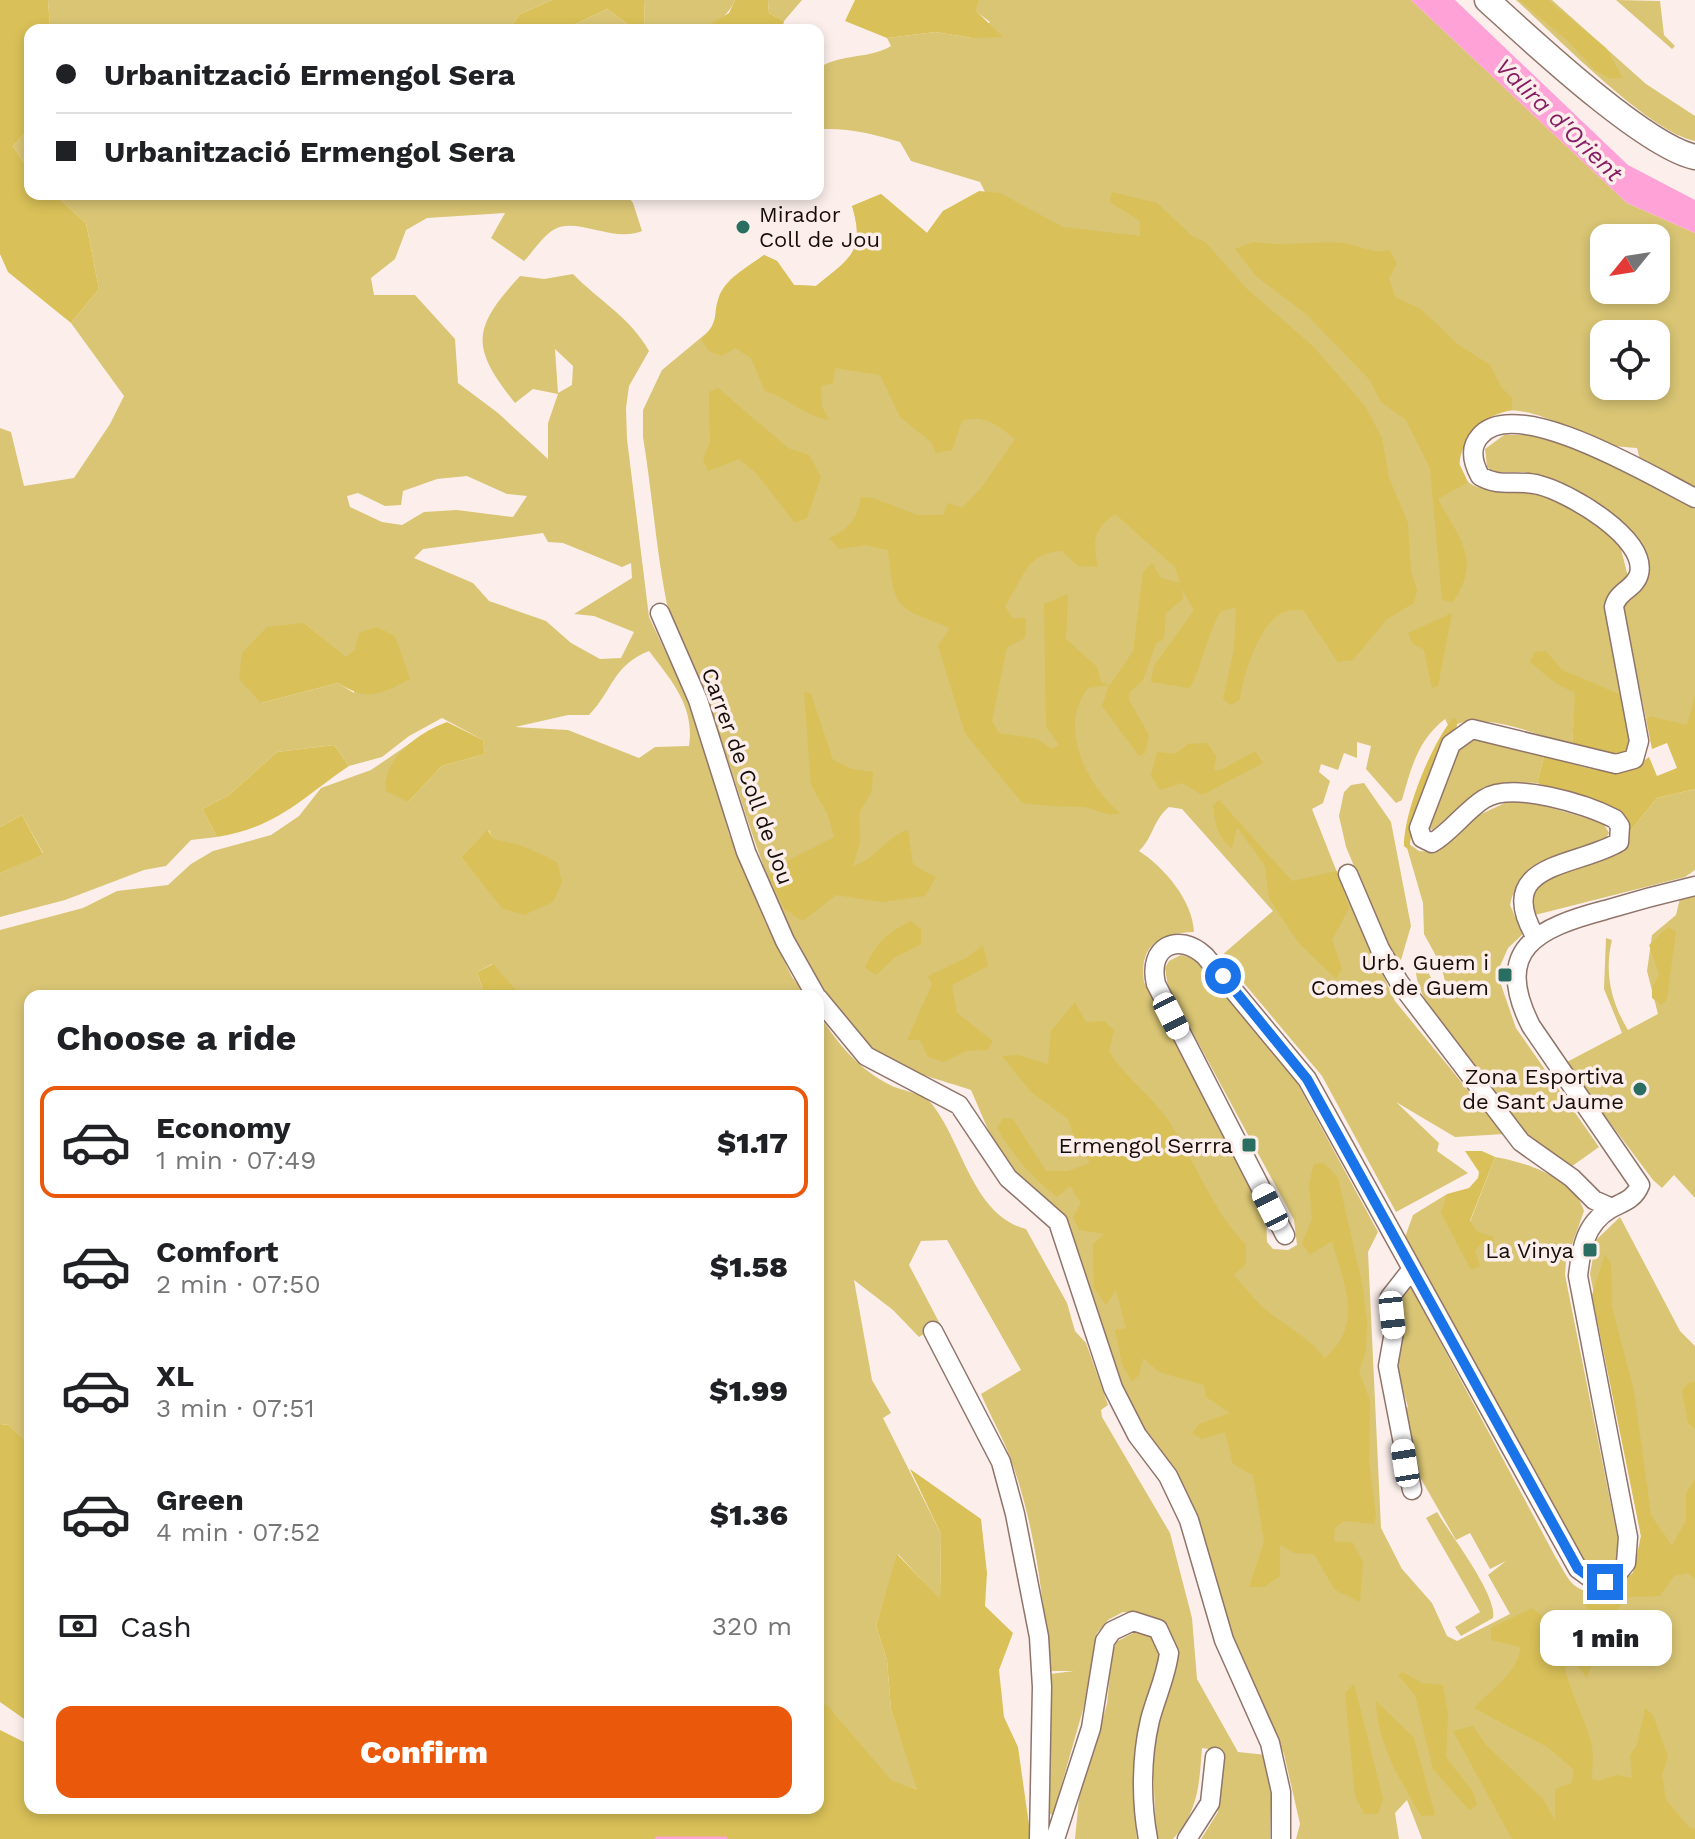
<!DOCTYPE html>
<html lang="en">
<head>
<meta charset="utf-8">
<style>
	body { margin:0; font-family:"Work Sans",sans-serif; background:#f2f2f2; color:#202124; height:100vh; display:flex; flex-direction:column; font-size:30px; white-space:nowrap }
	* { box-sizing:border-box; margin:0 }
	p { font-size:26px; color:#757577 }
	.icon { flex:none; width:44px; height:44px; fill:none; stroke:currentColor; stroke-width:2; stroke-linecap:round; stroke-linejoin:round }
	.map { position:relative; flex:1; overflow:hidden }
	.sheet { position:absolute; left:24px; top:990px; width:800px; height:824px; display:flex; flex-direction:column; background:#fff; border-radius:16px; box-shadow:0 4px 12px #0003 }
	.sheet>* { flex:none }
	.guide { position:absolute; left:24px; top:24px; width:800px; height:176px; border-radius:16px; box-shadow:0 4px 12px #0003; display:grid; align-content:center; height:176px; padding:0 32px; background:#fff }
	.needle { width:52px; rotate:240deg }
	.fabs { position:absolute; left:1590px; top:224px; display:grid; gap:16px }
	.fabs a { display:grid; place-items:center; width:80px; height:80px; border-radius:16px; background:#fff; box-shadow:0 4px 12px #0003; font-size:40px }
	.end { position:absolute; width:36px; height:36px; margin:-18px; border:10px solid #1a73e8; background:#fff; box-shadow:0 0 0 4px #fff }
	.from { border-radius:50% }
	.bubble { position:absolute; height:56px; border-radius:16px; background:#fff; box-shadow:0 4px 12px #0003; font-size:26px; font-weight:800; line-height:56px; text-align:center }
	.car { position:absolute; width:24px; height:48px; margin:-24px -12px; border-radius:10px; box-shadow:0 0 6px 2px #0007; background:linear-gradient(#fff 24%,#345 0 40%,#fff 0 76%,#345 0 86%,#fff 0) }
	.guide b { display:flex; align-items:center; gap:28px; height:76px; font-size:30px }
	.guide b+b { border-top:2px solid #e0e0e0 }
	.guide i { width:20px; height:20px; background:#202124 }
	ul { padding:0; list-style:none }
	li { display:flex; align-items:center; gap:24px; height:112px; margin:0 16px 12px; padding:0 16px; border:4px solid transparent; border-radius:16px }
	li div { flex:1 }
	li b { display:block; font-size:30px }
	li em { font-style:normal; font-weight:800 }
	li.active { border-color:#ea580c }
	li>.icon { width:72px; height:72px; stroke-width:1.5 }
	h2 { padding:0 32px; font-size:36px; line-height:96px }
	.pay { display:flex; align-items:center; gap:20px; height:88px; padding:0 32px; font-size:30px }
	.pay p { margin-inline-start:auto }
	.primary-button { display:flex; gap:16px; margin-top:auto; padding:16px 32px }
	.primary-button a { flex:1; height:92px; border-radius:16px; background:#ea580c; color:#fff; font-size:32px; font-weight:800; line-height:92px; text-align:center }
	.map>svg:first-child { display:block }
	.green { fill:#d9c574; fill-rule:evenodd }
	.forest { fill:#d9c058; fill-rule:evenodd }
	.water { fill:#ffa2d7 }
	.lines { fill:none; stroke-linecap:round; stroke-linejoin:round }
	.stream { stroke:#ffa2d7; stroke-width:5 }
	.minor-casing { stroke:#90746a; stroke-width:21 }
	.major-casing { stroke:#90746a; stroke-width:27 }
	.minor { stroke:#fff; stroke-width:18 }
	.major { stroke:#fff; stroke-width:24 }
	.route { stroke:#1a73e8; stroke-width:10 }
	.poi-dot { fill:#296e61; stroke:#fcefeb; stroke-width:3 }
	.labels { text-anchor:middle; stroke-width:7; stroke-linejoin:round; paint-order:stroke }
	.poi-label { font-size:22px; fill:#170d09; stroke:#fcefeb; text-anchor:end }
	.street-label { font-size:22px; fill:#170d09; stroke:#fcefeb }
	.water-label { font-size:24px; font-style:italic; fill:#871d64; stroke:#fcefeb }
</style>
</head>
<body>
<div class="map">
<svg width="1695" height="1839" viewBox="0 0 1695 1839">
	<rect width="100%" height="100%" fill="#fcefeb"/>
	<path class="green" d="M48,0H552L520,14L508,30H54L50,27Z
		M644,0H735C720,36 677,30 645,30Z
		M768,0H802L784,21L769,13Z
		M980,0H1411L1627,203L1695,233V491L1641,464L1637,448C1628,447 1616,447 1607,444C1559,428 1495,376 1464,447C1459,458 1456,472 1467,481C1488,498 1515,485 1538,492C1568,502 1592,520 1618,537L1628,577L1609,594L1606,613L1623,695L1577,677L1572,745C1535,735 1485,710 1449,727L1445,719C1418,740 1411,768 1402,800L1396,803L1366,769L1371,746L1357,742V758L1344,753L1338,770L1321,764L1319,772L1330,781L1323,803L1312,809L1344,890L1395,1001L1504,1134L1455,1137L1396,1102L1439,1143L1437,1151L1468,1173L1396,1212L1322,1076L1221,956L1273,911L1182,809L1169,807C1153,820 1153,838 1139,851C1164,867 1193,901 1194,932C1159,933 1139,945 1144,982L1266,1218L1267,1242L1273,1249L1288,1250L1297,1245L1294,1220L1168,987L1165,968L1169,961L1181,955L1195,959L1295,1079L1378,1232L1368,1252L1381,1528L1402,1569L1432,1603L1447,1636L1457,1641L1510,1614L1488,1575L1506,1561L1490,1569L1470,1533L1456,1540L1417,1472L1394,1415L1408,1407L1395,1364L1405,1276L1556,1558C1562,1567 1567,1579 1574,1585C1591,1599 1621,1591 1632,1574C1639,1564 1639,1548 1641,1536L1590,1274L1596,1240L1620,1217L1680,1331L1695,1346V1839H1422L1407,1800L1395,1813L1399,1839H1296L1300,1824L1284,1754L1123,1394L1067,1222C1049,1199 1034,1192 1017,1174C994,1150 984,1119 971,1090C945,1081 894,1069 875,1052C781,965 753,826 711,711C700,681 679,654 671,623C657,563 653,498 643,437V410L662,370L715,326L730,280L764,255L777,261L794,285L816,286C849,259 866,252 852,206L881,194L927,233L943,211L985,192L980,182L911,161L900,142C874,134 850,128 822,129L818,143V68C846,52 867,60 891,46L887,38L935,32L972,38L990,22L974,10ZM1604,238H1656V290H1604ZM1604,334H1656V386H1604Z
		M1516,0H1552L1646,84L1695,116V141C1648,132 1555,35 1516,0Z
		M1616,0L1660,1L1664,35L1675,46L1672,49Z
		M607,9L636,30H563Z
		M30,128V172L13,146Z
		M54,194H626L633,203L642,231C614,243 577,217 555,229C544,234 533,252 524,261L491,238L505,213L427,218L406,230L395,259L371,278L374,295H415L455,339L458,383L498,413L548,459V423L558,394L533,389L515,403C470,347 472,328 520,276L544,279L573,274C598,300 630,317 649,351L629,386L626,408L627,439L649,617L696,716L729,834L765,922L792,977L807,996H522L492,964L477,972L485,996H30V1445L9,1425L0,1424V930L83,908L117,891L168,885L191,864L213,851L271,835L299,816L321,788L371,770L412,742L399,755L408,802L442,766L485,754L483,740L442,718L409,736L382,757L349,766L334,745L277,752L229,795L202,809L217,837L191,840L166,866L144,870L65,900L0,917V873L43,853L22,815L0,827V428L11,432L24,486L74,478L110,424L124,396L71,323L99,289L86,223ZM555,349L573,366L572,385L558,393ZM467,476L507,494L527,496L513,517L457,510L424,512L402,525L382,522L350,507L347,496L358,493L385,506L401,505L403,491L437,479ZM543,533L548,542L563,543L622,567L631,563L632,578L574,614L594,616L634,632L621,658L600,659L571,643L546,621L489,601L473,583L414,558L423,549ZM304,623L346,658L355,649L354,693L338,683L261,703ZM649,651C672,681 695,707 689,746L655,747L639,758L568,730L515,727L568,715H589C613,690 613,665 649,651ZM489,830L492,838L481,881L461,857Z
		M1504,435H1547L1563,441L1695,509V775L1649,716L1646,719L1622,606L1646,563L1543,477L1524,472H1493L1487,467L1485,449Z
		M1470,739L1544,756L1537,783L1506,782L1491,786L1432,830L1429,827L1454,752Z
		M1364,783L1391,822L1411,926L1401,960L1394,961L1346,847L1339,816L1344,792L1351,785Z
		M1695,789V870L1685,877L1535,915L1531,903L1539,881L1628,834L1657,798Z
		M1509,801H1528L1603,823L1609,833L1603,842C1564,853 1520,858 1510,905L1523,934L1508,948L1497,973L1516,1028L1599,1147L1568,1169C1556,1159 1540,1149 1530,1138C1501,1107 1416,1010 1416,971L1423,963L1440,994L1447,989L1441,965L1424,934L1423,903L1405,841L1419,851L1433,852L1477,816Z
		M1695,894V1198L1674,1175L1662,1188L1653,1180L1565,1063L1622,1033L1604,989L1606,938L1612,940C1604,972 1611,1002 1628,1030L1658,1014L1647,971L1652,935L1676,915L1680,898Z
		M818,1013C838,1044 858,1069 892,1086C904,1091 924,1094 931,1103C963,1142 972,1215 1026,1229L1067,1303L1075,1331L1086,1343L1108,1405L1101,1410L1102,1417L1170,1533L1192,1618L1197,1679L1238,1752L1267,1755L1272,1781L1270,1839H1201L1218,1812L1224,1751L1202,1748C1199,1785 1199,1810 1173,1839H1156L1153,1763L1157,1723L1176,1663L1135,1613L1123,1612L1108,1620L1097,1633L1084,1706L1053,1815L1047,1813L1050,1674L1074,1671H1049C1044,1600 1035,1524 1010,1457C1002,1436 990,1415 981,1394L1021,1370L947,1240L921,1241L909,1265L940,1324L919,1337L893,1310L854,1280L872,1380L891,1413L883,1418L941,1534L940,1600L898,1554L876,1626L887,1660L891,1710L918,1789L892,1782L833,1712L818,1703Z
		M1495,1157C1524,1162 1574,1177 1584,1211L1566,1261L1565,1275L1619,1545L1616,1560L1604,1568H1591L1584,1561L1405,1237L1413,1215L1447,1194L1467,1230Z
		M1437,1512C1450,1534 1498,1596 1493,1618L1461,1636L1455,1627L1480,1612L1426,1518Z
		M1137,1631C1150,1634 1160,1640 1160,1655C1161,1675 1145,1701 1140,1721C1131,1760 1133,1799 1137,1839H1075L1079,1798L1107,1704L1112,1652L1116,1642Z"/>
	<path class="forest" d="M0,0H48L50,26L54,30H30V128L13,146L30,172V194H54L86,223L99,289L71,323L8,272L0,254Z
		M552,0H644L645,30H636L607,9L563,30H508L520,14Z
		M735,0H768L769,13L784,21L782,30H700L729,13Z
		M855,0H980L975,10L1003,37L972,38L935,32L887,38L845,21Z
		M1519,0H1548L1606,48L1623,78L1611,79L1596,71L1567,40Z
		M979,191L1000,193L1063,227L1140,236V221L1110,202L1112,192L1157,203L1192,236L1205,242L1248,290L1314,347L1365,406L1382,438L1389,478L1408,523L1411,571L1417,590L1414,603L1387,619L1353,660L1338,662L1303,610C1297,610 1289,610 1284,612C1260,621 1242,677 1240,700L1230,705L1223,699L1234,649L1236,607L1220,612C1206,637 1203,663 1190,688L1151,682L1154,666L1194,610L1182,589L1183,599L1166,613L1164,639L1156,643L1143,680L1130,692L1129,700L1149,735L1145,753L1139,756L1102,706L1109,685L1088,688C1057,727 1087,786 1120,813C1106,818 1096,808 1082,807C1062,806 1042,806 1022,803L965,733L938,646L950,628C895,605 895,613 888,550L865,545L839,549L829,538C849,530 857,518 861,497L873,498L917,515H943L948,503L962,508L982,487L1015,439C997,425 984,414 962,421L952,450L936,453L931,442L900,417L880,375L835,368L833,383L821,386L822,406L829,420C805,416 788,398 765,391L751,358L735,348L722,356L709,351L701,340C722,318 711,316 720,294C728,277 749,266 764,255L777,261L794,285L816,286C849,259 866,252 852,206L881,194L927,233L943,211ZM1115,514L1175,567L1180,583L1161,578L1152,563L1143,572L1133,651L1110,685L1101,682L1097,667L1066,639L1068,594L1044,604L1046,726L1059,745L1052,749L1037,739L999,733L992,721L1007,647L1025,638L1026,618H1012L1005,606C1023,579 1026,552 1062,551L1078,566L1098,567C1093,541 1092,530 1115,514Z
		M1253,242C1286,247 1309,241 1341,243C1359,244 1370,255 1389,250L1397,263L1389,278L1395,297L1421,309L1456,343L1490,365L1501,387L1512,398V410C1483,416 1463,433 1459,463L1468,482L1438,499C1459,538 1482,560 1453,602L1442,600L1430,468L1406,420L1381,402L1369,379L1306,314L1256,276L1235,249Z
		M718,388L788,448L809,455L821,477L807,518L795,523L756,473L739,459L708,471L703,459L710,442L709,392Z
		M1452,613L1438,686L1432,688L1424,650L1413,644L1408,633Z
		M304,623L346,657L355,649L359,633L377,627L395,636L410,679C381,694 368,702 338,683L261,703L239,679L242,653L267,627Z
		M1546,651L1562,670L1623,695L1630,738L1625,753L1615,756L1572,745L1575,693L1557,684L1530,662L1535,652Z
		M804,692L811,694L833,760L852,769L873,772L872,791L859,813L860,842L853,866C876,860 885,837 908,830L913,865L936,877L925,896L882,902L836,895L803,921L784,909L769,876L787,861L834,837L827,813L811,785Z
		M1695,695V789L1657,798L1628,834L1614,810L1537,783L1544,756C1582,765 1616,784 1649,757L1657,776L1677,768L1667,743L1652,749L1646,719L1649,716L1687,725Z
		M1453,718L1457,719V726L1436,756L1413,823L1409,850L1404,846C1404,811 1431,745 1453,718Z
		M447,722L483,740L485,754L442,766L408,802L386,791C382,758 420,732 447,722Z
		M1207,743L1216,756L1214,770H1221L1255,751L1263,763L1202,795L1182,783L1160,790L1151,776L1157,752L1175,754L1188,744Z
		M334,745L349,766C302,798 276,828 217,837L202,809L229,795L277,752Z
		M1219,800L1292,881L1337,871L1349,908L1332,940L1342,969L1336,979L1298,942L1279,914L1269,898L1265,866L1237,827L1232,848C1217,837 1215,823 1213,805Z
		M22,815L43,854L0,873V827Z
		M488,830L493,839L523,846L557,862L562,882L553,902L524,915L502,908L461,857Z
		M911,921L921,929V944L894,958L876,975L865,968C875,944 887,932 911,921Z
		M1668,927L1676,931L1667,999L1662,1005L1652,998V989L1659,974L1649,945Z
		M983,945L988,966L952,985L957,1013L993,1041L988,1050L966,1051L944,1062L928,1057L920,1040H907L932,984L928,976L968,957Z
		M493,964L522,996H485L477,972Z
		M1075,1002L1086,1022L1104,1021L1114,1030L1109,1051C1125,1078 1150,1094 1168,1120C1196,1162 1211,1209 1246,1245V1264L1234,1275L1262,1307L1311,1343L1325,1358C1365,1323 1343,1283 1332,1241L1310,1255L1302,1243L1312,1219L1309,1184L1314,1164L1324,1163L1338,1178L1362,1283L1367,1321L1366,1351L1359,1371L1370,1401L1369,1462L1376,1515L1374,1524L1344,1521L1335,1528L1334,1541L1353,1543L1363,1563L1360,1602L1335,1590L1314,1554L1294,1553L1280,1545V1576L1264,1587H1249L1264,1542L1253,1475L1233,1464L1225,1432L1202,1439L1192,1433L1199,1424L1230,1413L1206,1397L1204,1385L1159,1372L1143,1358L1139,1375L1132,1382L1122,1364L1115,1330L1126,1328L1116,1290L1106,1305L1094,1288L1093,1244L1104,1234L1079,1230L1073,1217L1081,1203L1070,1186L1057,1197C1031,1177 1013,1155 997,1128L1003,1118L1013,1119L1046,1171H1068L1090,1163L1077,1146L1068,1119L1031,1092L1002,1056L1018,1055L1048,1064L1051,1031Z
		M1465,1151H1482L1495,1157L1470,1221L1477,1231L1493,1237L1495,1246L1482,1243L1475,1251L1480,1266L1471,1270L1441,1213L1447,1194L1469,1188L1478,1178L1479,1172Z
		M1605,1254L1611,1264L1612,1307L1634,1391L1651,1515L1672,1546L1686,1520V1493L1695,1479V1579L1687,1573L1674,1576L1660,1596L1630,1597L1620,1605L1612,1622L1599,1620L1585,1605L1586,1591L1602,1592L1633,1573L1641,1536L1592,1295Z
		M1690,1382H1695V1429L1688,1423L1682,1390Z
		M0,1424L9,1425L30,1445V1723L0,1702Z
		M910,1469L981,1519L987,1573L985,1606L1013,1633L999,1670L1004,1717L1018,1747L1031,1839H0V1730L30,1745V1808H818V1701L829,1707L892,1781L917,1789L891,1710L887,1660L876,1626L897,1554L940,1599L941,1534Z
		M1532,1608L1556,1627L1577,1635L1591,1666L1587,1679L1574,1660L1565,1656C1560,1675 1588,1722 1592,1747C1594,1757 1592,1768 1592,1779L1598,1781L1617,1775L1632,1778L1630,1755L1637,1745L1645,1708L1653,1715L1668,1757L1662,1775L1666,1800L1690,1828H1695V1839H1512L1453,1731L1473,1726L1486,1745L1543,1799L1555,1820V1789L1572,1783L1574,1770L1549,1748L1474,1708C1494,1687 1515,1676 1521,1647L1491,1640V1628Z
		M1403,1672L1422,1683L1443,1685L1448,1715L1446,1757L1473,1792L1477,1805L1469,1810L1433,1769L1415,1695L1398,1675Z
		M1354,1684L1383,1799L1378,1814H1364L1355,1796L1345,1693Z
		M1376,1701L1414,1738L1435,1815L1421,1816C1400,1779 1377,1744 1376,1701Z"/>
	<path class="water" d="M1411,0H1455L1628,165L1695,200V233L1627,203Z"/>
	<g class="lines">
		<path class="stream" d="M657,1839H725"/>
		<defs>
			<path id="minor" d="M660,613L698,700L746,852L785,941L816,996
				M1348,874L1380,949L1399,982L1521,1142L1572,1178L1594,1200L1612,1208
				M1535,936C1492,862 1578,867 1619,842L1620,826L1615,819C1586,804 1512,781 1484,799C1465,811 1451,832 1432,843L1422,838L1419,828L1451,744L1472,729L1616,764L1634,759L1639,741L1614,607C1617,591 1635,589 1639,574C1648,538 1568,492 1539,485C1518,479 1500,488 1480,476C1473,463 1469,448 1480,436C1516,393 1655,478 1695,498
				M818,998L866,1056L959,1105L1008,1178L1058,1222L1113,1388L1137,1435L1168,1476L1189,1520L1224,1640L1270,1743L1281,1792V1839
				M1285,1235L1156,984C1147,947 1178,931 1205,956L1307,1079L1578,1569L1596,1582L1613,1579L1626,1563L1628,1537L1578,1276C1581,1249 1585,1224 1610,1209C1623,1202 1634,1200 1640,1185L1531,1026C1492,949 1537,928 1605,910C1635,901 1665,893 1695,886
				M1412,1269L1390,1297L1394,1332L1388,1366L1412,1490
				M933,1331L1001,1462L1015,1514L1039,1637L1042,1687L1039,1839
				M1055,1839L1091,1728L1105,1641L1112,1631L1133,1621L1158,1629L1169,1653C1166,1677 1156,1697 1150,1720C1141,1758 1141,1801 1148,1839
				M1187,1839L1210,1803L1215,1757"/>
			<path id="major" d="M1487,0C1530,39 1644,146 1695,157"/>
		</defs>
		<use href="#minor" class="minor-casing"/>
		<use href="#major" class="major-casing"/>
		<use href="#minor" class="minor"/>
		<use href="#major" class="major"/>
	</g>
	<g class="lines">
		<path class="route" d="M1223,976L1307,1079L1578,1569L1596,1582H1605"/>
	</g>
	<g class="poi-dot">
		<circle cx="743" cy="227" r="8"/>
		<rect x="1497" y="967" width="16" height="16" rx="4"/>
		<circle cx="1640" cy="1089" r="8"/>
		<rect x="1241" y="1137" width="16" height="16" rx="4"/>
		<rect x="1582" y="1242" width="16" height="16" rx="4"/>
	</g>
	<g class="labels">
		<g class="poi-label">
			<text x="759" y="222" text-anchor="start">Mirador<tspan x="759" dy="25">Coll de Jou</tspan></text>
			<text x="1489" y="970">Urb. Guem i<tspan x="1489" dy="25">Comes de Guem</tspan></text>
			<text x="1624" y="1084">Zona Esportiva<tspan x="1624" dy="25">de Sant Jaume</tspan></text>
			<text x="1233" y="1153">Ermengol Serrra</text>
			<text x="1574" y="1258">La Vinya</text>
		</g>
		<g class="street-label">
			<text transform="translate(748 776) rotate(70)" y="8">Carrer de Coll de Jou</text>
		</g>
		<g class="water-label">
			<text transform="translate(1559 120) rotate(44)" y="8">Valira d'Orient</text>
		</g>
	</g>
</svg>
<div class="fabs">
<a><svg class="needle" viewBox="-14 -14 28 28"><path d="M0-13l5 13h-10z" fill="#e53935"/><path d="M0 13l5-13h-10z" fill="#757577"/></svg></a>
<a><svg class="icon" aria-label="locate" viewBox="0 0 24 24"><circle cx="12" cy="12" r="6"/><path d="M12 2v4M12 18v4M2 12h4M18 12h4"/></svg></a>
</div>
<i class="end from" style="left:1223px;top:976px"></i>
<i class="end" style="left:1605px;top:1582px"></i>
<div class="bubble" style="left:1540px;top:1610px;width:132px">1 min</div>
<i class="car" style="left:1171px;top:1016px;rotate:153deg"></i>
<i class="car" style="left:1270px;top:1207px;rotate:333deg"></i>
<i class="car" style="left:1392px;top:1315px;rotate:174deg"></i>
<i class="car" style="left:1405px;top:1463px;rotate:351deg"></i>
<div class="guide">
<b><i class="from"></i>Urbanització Ermengol Sera</b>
<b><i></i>Urbanització Ermengol Sera</b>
</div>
<section class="sheet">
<h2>Choose a ride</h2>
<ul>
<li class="active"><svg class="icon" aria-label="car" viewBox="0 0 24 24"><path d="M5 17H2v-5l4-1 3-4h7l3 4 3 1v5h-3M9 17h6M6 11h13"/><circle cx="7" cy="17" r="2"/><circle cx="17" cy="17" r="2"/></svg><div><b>Economy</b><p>1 min · 07:49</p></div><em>$1.17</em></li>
<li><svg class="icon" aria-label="car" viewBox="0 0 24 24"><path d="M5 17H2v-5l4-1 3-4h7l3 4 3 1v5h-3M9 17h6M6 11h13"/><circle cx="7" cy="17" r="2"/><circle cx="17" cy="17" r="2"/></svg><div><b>Comfort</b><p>2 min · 07:50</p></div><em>$1.58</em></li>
<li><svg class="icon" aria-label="car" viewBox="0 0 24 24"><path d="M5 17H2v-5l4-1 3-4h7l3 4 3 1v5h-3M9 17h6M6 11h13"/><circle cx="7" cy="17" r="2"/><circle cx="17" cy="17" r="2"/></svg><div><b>XL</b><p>3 min · 07:51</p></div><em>$1.99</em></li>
<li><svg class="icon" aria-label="car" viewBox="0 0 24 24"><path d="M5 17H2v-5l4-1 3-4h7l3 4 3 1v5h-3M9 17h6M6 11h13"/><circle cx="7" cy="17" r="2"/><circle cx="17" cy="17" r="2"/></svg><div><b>Green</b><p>4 min · 07:52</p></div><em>$1.36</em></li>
</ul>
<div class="pay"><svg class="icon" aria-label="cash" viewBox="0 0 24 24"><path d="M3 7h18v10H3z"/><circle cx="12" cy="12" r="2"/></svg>Cash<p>320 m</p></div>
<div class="primary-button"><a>Confirm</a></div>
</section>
</div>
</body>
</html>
